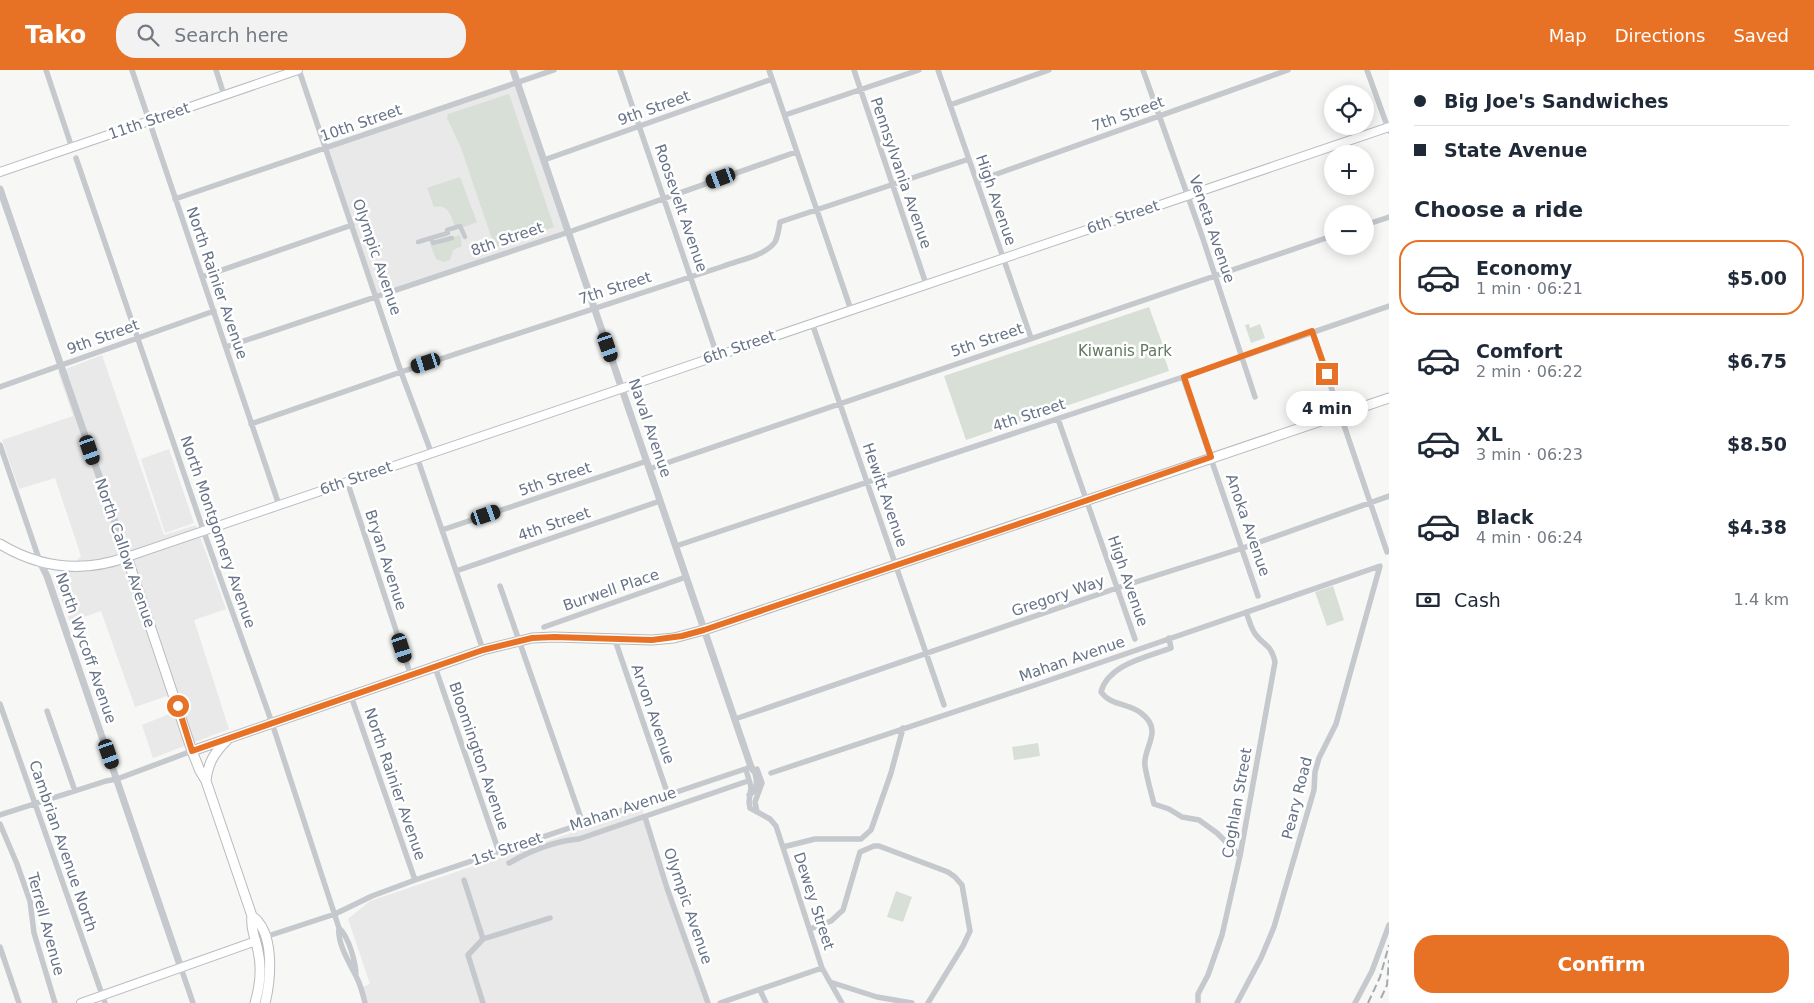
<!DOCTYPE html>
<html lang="en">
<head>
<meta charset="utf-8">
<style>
	body { margin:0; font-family:"DejaVu Sans",sans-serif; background:#f2f2f3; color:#1f2937; height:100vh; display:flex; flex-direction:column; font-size:19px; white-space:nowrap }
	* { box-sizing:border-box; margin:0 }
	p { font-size:16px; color:#747a83 }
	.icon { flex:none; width:28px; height:28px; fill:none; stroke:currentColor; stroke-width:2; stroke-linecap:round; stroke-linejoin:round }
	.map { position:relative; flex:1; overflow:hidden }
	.side { display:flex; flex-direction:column; background:#fff; width:425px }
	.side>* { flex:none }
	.guide { display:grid; align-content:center; height:110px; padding:0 25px; background:#fff }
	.fabs { position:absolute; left:1324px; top:15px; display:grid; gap:10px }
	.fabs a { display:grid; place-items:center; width:50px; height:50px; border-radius:50%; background:#fff; box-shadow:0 2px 12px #0003; font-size:25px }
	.end { position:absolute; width:22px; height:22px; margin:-11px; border:6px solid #e77226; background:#fff; box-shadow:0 0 0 2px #fff }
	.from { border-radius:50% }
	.bubble { position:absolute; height:35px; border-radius:18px; background:#fff; box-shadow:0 2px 12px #0003; font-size:16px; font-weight:600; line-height:35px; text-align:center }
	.car { position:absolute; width:15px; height:30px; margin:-15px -8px; border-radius:6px; box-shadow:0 0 4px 1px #0007; background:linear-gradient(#222 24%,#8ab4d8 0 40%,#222 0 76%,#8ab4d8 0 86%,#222 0) }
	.guide b { display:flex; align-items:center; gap:18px; height:48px; font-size:19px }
	.guide b+b { border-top:1px solid #e0e1e3 }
	.guide i { width:12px; height:12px; background:#1f2937 }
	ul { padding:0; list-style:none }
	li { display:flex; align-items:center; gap:15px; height:75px; margin:0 10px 8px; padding:0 15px; border:2px solid transparent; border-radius:20px }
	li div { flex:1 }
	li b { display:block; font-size:19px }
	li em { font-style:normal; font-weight:600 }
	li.selected { border-color:#e77226 }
	li>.icon { width:45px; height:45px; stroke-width:1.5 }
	h2 { padding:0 25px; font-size:22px; line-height:60px }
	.pay { display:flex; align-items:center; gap:12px; height:55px; padding:0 25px; font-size:19px }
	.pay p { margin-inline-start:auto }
	.cta { display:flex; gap:10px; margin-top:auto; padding:10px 25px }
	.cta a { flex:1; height:58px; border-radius:20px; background:#e77226; color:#fff; font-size:20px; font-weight:600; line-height:58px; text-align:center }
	header { display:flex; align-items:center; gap:30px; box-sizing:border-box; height:70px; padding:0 25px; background:#e77226; color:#fff }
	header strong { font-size:24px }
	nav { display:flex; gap:28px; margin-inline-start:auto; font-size:18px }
	.search { width:350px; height:45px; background:#f2f2f3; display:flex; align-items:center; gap:12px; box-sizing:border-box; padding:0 18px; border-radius:20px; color:#747a83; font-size:19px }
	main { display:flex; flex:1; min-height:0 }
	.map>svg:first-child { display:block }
	.built { fill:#e8e9e8 }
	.green { fill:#d8dfd6 }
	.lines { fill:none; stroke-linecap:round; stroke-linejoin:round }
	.secondary-casing { stroke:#babdc3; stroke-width:10 }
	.primary-casing { stroke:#b8bbc0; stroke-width:11 }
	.trunk-casing { stroke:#b8babe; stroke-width:11 }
	.pedestrian { stroke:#c5c8cc; stroke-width:4.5 }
	.minor { stroke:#c5c8cc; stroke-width:5.5 }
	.tertiary { stroke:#c5c8cc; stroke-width:7 }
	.secondary { stroke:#fff; stroke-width:8 }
	.primary { stroke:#fff; stroke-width:9 }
	.trunk { stroke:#fff; stroke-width:9 }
	.rail { stroke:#a5aab1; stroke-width:2; stroke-dasharray:8 4; stroke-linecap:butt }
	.route { stroke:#e77226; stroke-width:6 }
	.labels { text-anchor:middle; stroke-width:5; stroke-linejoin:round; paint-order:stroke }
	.street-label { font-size:15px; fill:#667387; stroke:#fff }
	.park-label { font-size:15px; fill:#627861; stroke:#fff }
</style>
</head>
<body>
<header>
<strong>Tako</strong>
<div class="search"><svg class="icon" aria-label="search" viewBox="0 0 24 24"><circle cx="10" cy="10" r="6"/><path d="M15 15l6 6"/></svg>Search here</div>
<nav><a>Map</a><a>Directions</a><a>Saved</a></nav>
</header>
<main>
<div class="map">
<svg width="1389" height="933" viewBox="0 0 1389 933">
	<rect width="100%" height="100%" fill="#f7f8f5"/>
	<path class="built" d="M517,13L569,162L377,227L326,78Z
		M102,285L164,465L196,455L226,539L194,550L229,659L153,688L142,655L172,643L167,626L135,637L101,541L70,552L55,513L81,486L55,408L19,419L2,370L73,346L58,302Z
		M169,379L194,453L165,463L141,389Z
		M642,739L708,933H365L360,918L370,914L348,849L370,831Z"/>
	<path class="green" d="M509,24L554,157L497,177L494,175L461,78L447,48L448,44Z
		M460,107L477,152L462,158L455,157C451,145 448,134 434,137L427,118Z
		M460,165L462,176L453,180L450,190L444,192L436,189L430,174Z
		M1149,237L1163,275L1161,276L1169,301L966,370L944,306Z
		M1249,254L1250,258L1260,254L1265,268L1251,273L1245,255Z
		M1333,516L1344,550L1327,556L1315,522Z
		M1038,673L1040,686L1014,690L1012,677Z
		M896,821L912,827L903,852L887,847Z"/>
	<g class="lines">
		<defs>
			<path id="secondary" d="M0,102L298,0
				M127,487L1389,57
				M81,933L256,871"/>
			<path id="primary" d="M0,474C40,498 83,503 127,487L192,681"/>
			<path id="trunk" d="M206,711C208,693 214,683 227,670
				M252,846C275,862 271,909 265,933
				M255,933C260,916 262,898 258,881C256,869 250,859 252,846L206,711L200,701L192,681L483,580L532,568L554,567L652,570L674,568L704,560L1389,328"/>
		</defs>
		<use href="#secondary" class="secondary-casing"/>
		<use href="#primary" class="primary-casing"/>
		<use href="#trunk" class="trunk-casing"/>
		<path class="pedestrian" d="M448,162L447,160L460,156L465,167
			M431,168L448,163
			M418,172L431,168L433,173L452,168"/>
		<path class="minor" d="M46,0L72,78
			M132,0L279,435
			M216,0L224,25
			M299,0L401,302L431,382
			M620,0L717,285
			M769,0L851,240
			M854,0L926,214
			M938,0L1031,268
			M1143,0L1202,166L1255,327
			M1367,0L1389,61
			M950,35L1049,0
			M785,45L919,0
			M76,88L206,468L272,653L339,858C337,873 350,894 356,906C360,914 363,924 365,933
			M544,90L772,9
			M977,111L1288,0
			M175,129L554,0
			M1365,155L1389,147
			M202,207L352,155
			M812,253L944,635
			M1312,261L1387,482
			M226,277L569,162L796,82
			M1183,307L1258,526
			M0,317L214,241
			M1058,349L1135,569
			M251,354L401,302L724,196C739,190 765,186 775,172C778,166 779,159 780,152L969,89
			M0,375L40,492
			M417,387L483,580
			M649,399L1332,166
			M347,411L411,606
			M442,460L647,391
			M676,476L1183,307L1389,236
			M456,501L660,431
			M500,516L583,754
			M544,557L686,507
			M1169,568L1171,578C1148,587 1108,594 1101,622C1111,636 1128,633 1141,643C1165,661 1142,678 1145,696C1147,709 1151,722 1154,734L1169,739L1182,747L1199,750L1217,763L1240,786
			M615,570L668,725
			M435,597L499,782
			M351,626L415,810
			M0,634L105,933
			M47,641L75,721
			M735,649L1117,518L1243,478L1389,426
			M747,703L751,717L749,732L750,738L770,749L776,756L822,898L842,933
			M771,703L1044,612L1380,496L1336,654L1319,688L1315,702L1314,720L1274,857L1261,888L1237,933
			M749,725C758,720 757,712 755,703
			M757,742L755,732L762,713L757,699
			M0,745L106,711L117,709L192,681
			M645,747L667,818L708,933
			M0,754L17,794L30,831L34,863L55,933
			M783,777L815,769H861L871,760L891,703L903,658
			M509,793C530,781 555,771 579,769L745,712
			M464,810L483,869L468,885L483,933
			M339,858C349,867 356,893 356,906
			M810,859L831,851L843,840L860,782L874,776H879L948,802L955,807L962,815L970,861L963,876L928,933
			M265,867L335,844L372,826L415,810L751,697
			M483,869L550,848
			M0,877L19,933
			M181,898L193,933
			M830,912L877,927L912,933
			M760,920L766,933
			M720,933L822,898
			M1198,933V924L1208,905L1222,865L1240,786L1275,592C1271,574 1265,577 1256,565C1251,559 1249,549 1246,542
			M1355,933L1372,901L1389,855"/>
		<path class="tertiary" d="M513,0L751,697L754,701
			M0,119L127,487
			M40,492L47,506L181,898"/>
		<use href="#secondary" class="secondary"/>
		<use href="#primary" class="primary"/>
		<use href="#trunk" class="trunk"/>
		<path class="rail" d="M1381,928L1387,915L1389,890
			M1368,933L1380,907L1389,875"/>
	</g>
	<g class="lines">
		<path class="route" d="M178,636L192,681L483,580L532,568L554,567L652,570L682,566L704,560L1042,446L1211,387L1184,307L1312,261L1327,304"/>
	</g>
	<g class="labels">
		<g class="street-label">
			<text transform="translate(654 38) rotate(-20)" y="5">9th Street</text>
			<text transform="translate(1128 44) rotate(-20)" y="5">7th Street</text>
			<text transform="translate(149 51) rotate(-19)" y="5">11th Street</text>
			<text transform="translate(361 53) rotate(-19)" y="5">10th Street</text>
			<text transform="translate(901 103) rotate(71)" y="5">Pennsylvania Avenue</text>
			<text transform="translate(996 130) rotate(71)" y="5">High Avenue</text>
			<text transform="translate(681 138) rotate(71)" y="5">Roosevelt Avenue</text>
			<text transform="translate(1123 147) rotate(-19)" y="5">6th Street</text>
			<text transform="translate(1212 159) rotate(71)" y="5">Veneta Avenue</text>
			<text transform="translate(507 169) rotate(-19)" y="5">8th Street</text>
			<text transform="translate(377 187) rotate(71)" y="5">Olympic Avenue</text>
			<text transform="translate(217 213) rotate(71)" y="5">North Rainier Avenue</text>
			<text transform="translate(615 218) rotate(-18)" y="5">7th Street</text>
			<text transform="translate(103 267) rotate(-20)" y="5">9th Street</text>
			<text transform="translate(987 270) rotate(-19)" y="5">5th Street</text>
			<text transform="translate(739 277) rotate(-19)" y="5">6th Street</text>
			<text transform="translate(1029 345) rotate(-18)" y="5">4th Street</text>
			<text transform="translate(650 358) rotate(71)" y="5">Naval Avenue</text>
			<text transform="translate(356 408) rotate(-19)" y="5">6th Street</text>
			<text transform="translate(555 409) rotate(-19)" y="5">5th Street</text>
			<text transform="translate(885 425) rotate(71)" y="5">Hewitt Avenue</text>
			<text transform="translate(554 454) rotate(-19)" y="5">4th Street</text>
			<text transform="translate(1248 455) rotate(71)" y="5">Anoka Avenue</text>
			<text transform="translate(218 462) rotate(71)" y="5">North Montgomery Avenue</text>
			<text transform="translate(125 483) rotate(71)" y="5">North Callow Avenue</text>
			<text transform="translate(386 490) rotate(72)" y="5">Bryan Avenue</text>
			<text transform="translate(1128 511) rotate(71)" y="5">High Avenue</text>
			<text transform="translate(611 520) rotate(-19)" y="5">Burwell Place</text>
			<text transform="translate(1058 526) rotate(-19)" y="5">Gregory Way</text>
			<text transform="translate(86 578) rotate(71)" y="5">North Wycoff Avenue</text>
			<text transform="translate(1072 589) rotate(-19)" y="5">Mahan Avenue</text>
			<text transform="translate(653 644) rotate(71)" y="5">Arvon Avenue</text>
			<text transform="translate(479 686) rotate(71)" y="5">Bloomington Avenue</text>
			<text transform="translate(395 714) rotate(71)" y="5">North Rainier Avenue</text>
			<text transform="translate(1297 728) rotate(-76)" y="5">Peary Road</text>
			<text transform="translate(1237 733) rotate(-80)" y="5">Coghlan Street</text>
			<text transform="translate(623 739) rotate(-18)" y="5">Mahan Avenue</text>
			<text transform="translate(63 776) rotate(71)" y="5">Cambrian Avenue North</text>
			<text transform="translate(507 779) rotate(-19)" y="5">1st Street</text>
			<text transform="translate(814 831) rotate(72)" y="5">Dewey Street</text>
			<text transform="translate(688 836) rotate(71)" y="5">Olympic Avenue</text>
			<text transform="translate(46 854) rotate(75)" y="5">Terrell Avenue</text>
		</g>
		<g class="park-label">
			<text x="1125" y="286">Kiwanis Park</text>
		</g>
	</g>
</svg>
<div class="fabs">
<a><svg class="icon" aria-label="locate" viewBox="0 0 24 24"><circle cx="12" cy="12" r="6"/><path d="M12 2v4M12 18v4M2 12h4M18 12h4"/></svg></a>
<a>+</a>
<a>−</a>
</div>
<i class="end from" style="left:178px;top:636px"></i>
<i class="end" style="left:1327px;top:304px"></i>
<div class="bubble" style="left:1286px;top:321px;width:82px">4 min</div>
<i class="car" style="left:721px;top:108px;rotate:250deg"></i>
<i class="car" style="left:608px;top:277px;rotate:161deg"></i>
<i class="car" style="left:426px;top:293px;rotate:252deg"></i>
<i class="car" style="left:90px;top:380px;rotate:161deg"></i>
<i class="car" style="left:486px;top:445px;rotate:71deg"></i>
<i class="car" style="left:402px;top:578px;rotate:162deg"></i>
<i class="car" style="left:109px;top:684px;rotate:161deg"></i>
</div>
<section class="side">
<div class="guide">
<b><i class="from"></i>Big Joe's Sandwiches</b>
<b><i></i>State Avenue</b>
</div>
<h2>Choose a ride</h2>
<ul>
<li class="selected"><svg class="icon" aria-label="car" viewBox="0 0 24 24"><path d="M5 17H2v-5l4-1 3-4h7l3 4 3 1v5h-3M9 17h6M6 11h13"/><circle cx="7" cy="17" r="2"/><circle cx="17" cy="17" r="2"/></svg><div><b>Economy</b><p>1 min · 06:21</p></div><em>$5.00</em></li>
<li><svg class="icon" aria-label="car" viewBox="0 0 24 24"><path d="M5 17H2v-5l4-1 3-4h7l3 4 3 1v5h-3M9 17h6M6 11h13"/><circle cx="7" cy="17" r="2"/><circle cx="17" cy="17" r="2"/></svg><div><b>Comfort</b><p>2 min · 06:22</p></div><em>$6.75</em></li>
<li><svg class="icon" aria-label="car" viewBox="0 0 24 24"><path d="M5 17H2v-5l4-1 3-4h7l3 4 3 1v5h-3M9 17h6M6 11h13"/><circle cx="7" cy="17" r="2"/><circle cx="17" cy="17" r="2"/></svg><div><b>XL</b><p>3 min · 06:23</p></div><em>$8.50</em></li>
<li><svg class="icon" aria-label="car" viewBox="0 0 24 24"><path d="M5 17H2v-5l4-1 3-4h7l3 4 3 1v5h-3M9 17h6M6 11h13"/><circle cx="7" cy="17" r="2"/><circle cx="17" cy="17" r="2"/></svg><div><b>Black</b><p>4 min · 06:24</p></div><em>$4.38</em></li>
</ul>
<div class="pay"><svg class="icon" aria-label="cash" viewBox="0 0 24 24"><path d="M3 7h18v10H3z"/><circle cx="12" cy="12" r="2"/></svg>Cash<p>1.4 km</p></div>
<div class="cta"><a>Confirm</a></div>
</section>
</main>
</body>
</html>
